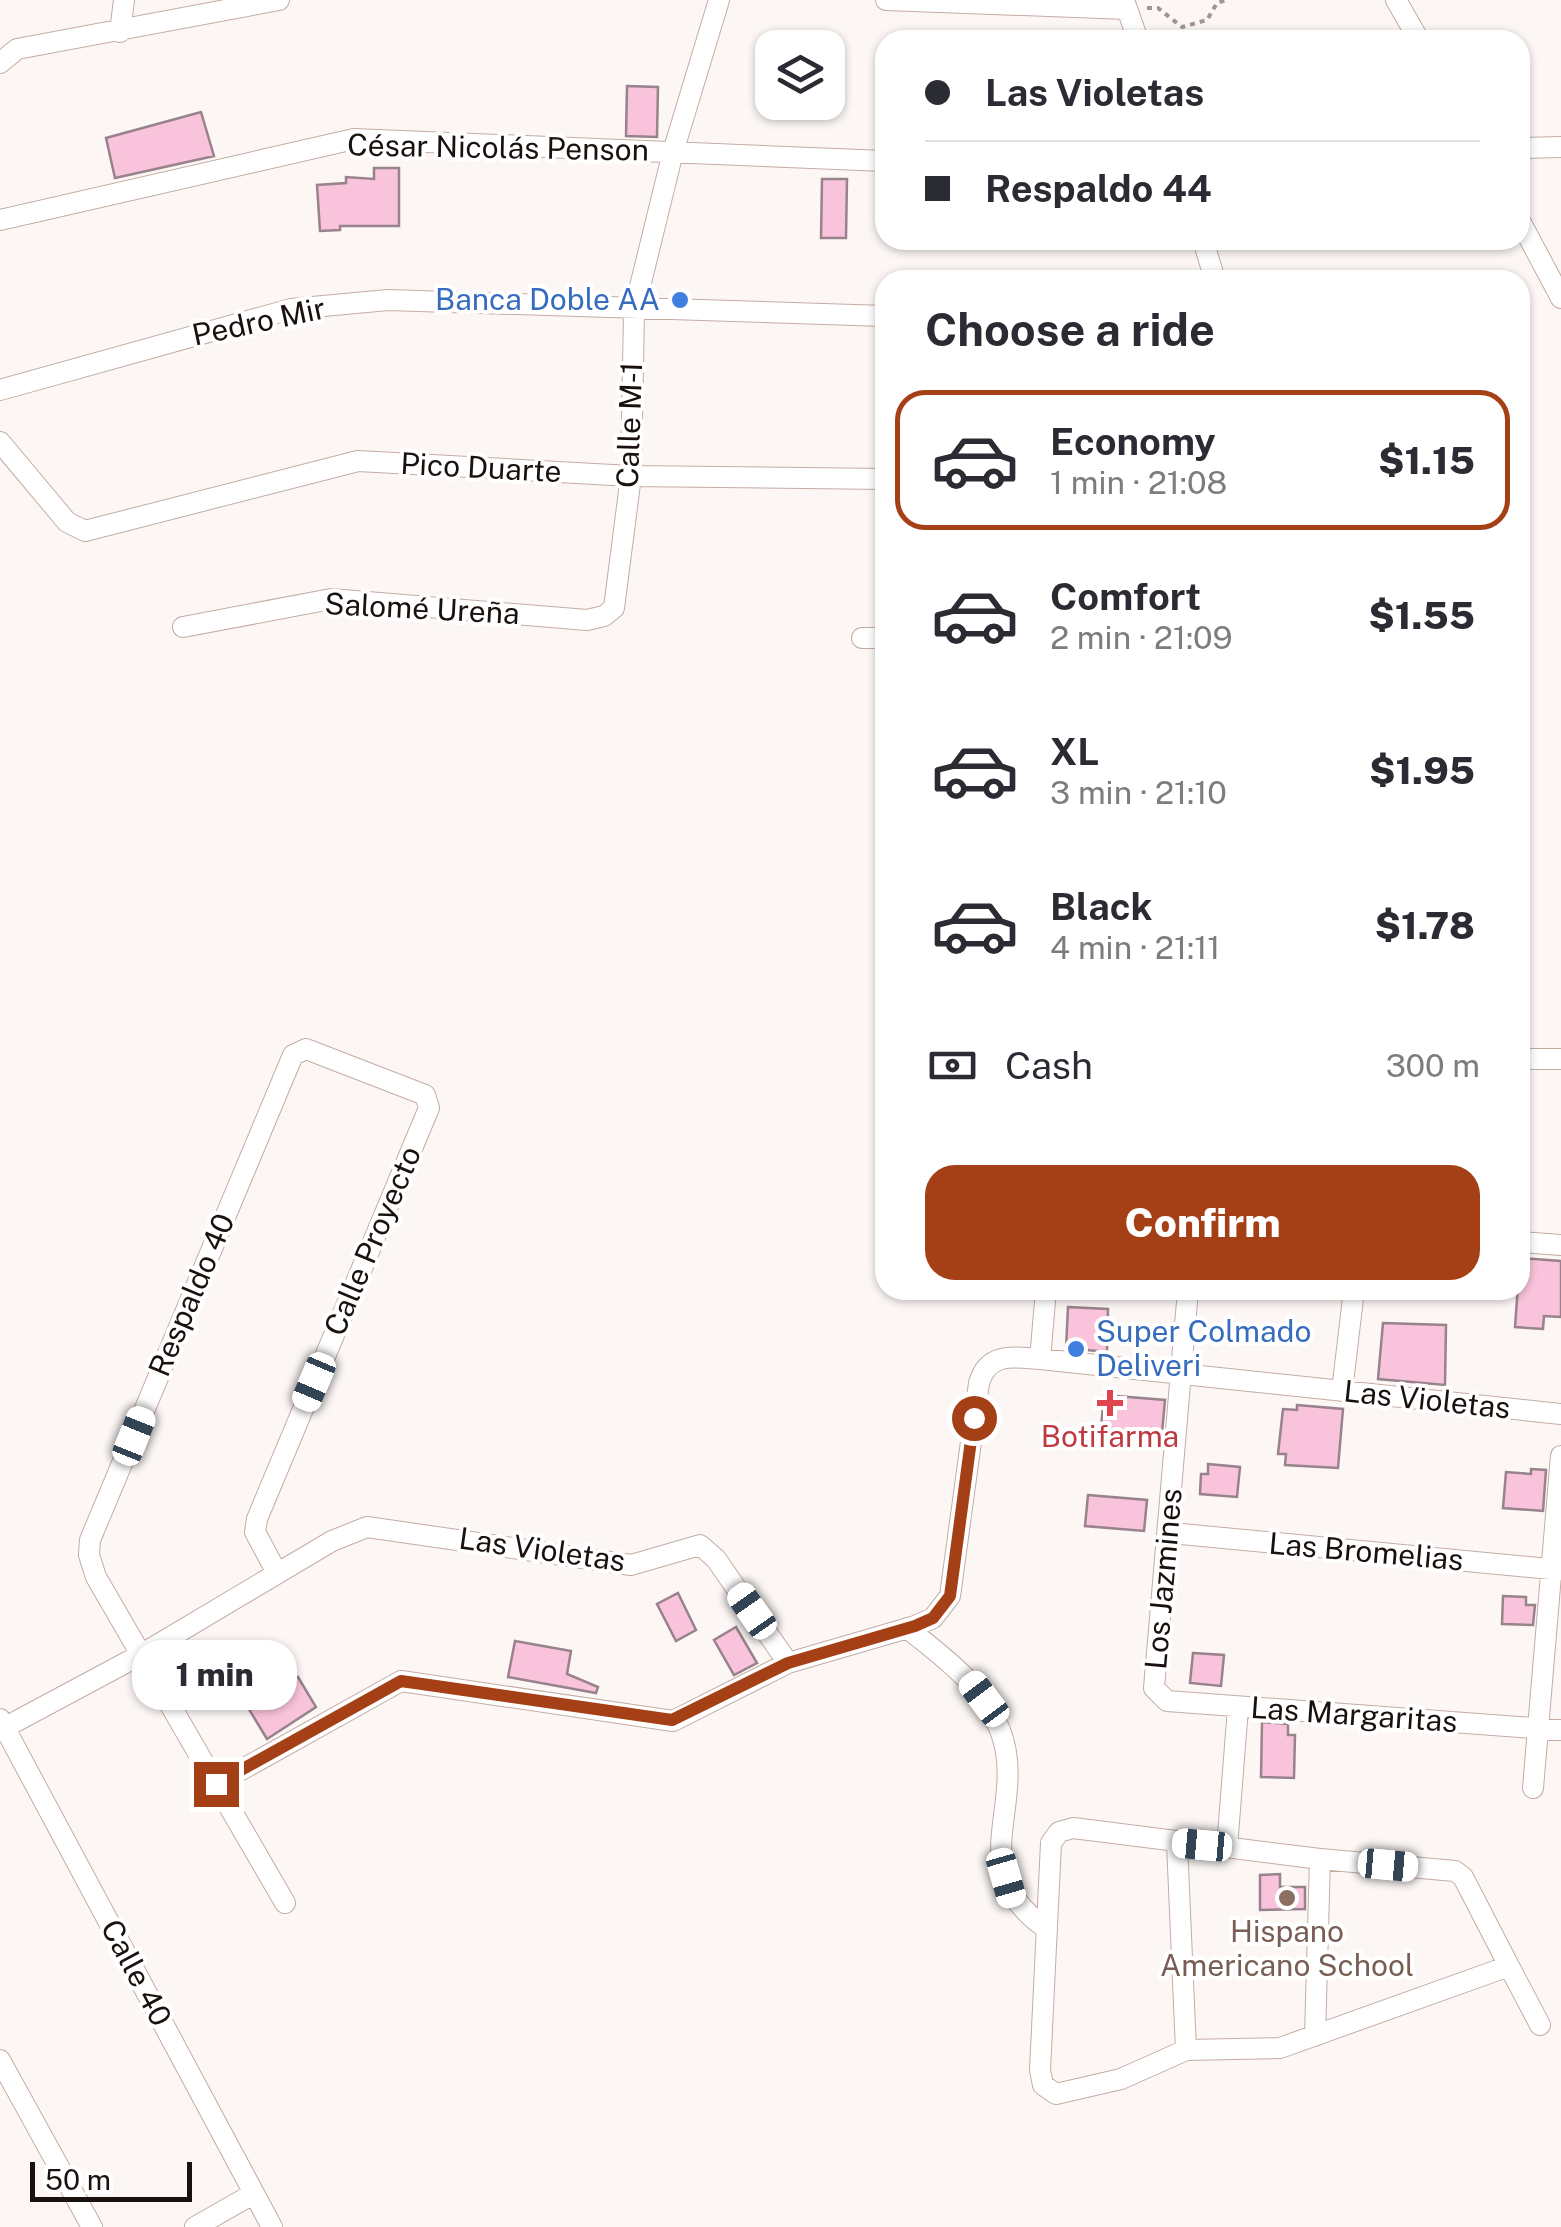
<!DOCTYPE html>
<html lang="en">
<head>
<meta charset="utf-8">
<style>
	body { margin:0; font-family:"Public Sans",sans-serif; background:#f2f2f3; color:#2b2b33; height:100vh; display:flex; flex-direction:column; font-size:38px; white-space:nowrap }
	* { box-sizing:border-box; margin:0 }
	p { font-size:32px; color:#7c7c81 }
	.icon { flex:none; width:55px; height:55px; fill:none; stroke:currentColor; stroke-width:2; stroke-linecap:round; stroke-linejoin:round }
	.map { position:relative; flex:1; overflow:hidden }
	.drawer { position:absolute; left:875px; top:270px; width:655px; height:1030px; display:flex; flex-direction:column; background:#fff; border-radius:30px; box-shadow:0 2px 8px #0004 }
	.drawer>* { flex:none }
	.top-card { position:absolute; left:875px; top:30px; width:655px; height:220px; border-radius:30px; box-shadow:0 2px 8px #0004; display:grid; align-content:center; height:220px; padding:0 50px; background:#fff }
	.fabs { position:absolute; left:755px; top:30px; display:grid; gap:20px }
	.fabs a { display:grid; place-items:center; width:90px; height:90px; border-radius:20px; background:#fff; box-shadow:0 2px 8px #0004; font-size:50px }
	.scale { position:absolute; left:30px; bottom:25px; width:162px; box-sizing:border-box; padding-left:10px; border:5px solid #19110e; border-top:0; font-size:28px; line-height:35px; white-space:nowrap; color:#19110e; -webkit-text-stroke:8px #fff; paint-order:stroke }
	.end { position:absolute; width:45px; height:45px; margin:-22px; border:12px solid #a53f16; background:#fff; box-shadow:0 0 0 5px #fff }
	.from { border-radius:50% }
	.bubble { position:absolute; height:70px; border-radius:30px; background:#fff; box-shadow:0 2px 8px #0004; font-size:32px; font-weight:800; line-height:70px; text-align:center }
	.car { position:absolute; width:30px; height:60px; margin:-30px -15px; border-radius:12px; box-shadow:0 0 8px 2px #0007; background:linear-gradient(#fff 24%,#345 0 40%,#fff 0 76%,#345 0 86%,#fff 0) }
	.top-card b { display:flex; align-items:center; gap:35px; height:95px; font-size:38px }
	.top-card b+b { border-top:2px solid #e1e1e2 }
	.top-card i { width:25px; height:25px; background:#2b2b33 }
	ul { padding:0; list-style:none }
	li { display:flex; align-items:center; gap:30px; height:140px; margin:0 20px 15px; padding:0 30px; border:5px solid transparent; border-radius:30px }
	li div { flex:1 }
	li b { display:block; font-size:38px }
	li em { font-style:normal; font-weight:800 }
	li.selected { border-color:#a53f16 }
	li>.icon { width:90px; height:90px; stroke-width:1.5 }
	h2 { padding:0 50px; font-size:45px; line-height:120px }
	.pay { display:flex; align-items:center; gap:25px; height:110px; padding:0 50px; font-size:38px }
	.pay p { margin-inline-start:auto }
	.primary-button { display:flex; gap:20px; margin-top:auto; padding:20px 50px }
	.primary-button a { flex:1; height:115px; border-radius:30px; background:#a53f16; color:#fff; font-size:40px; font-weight:800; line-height:115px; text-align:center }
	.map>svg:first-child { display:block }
	.building { fill:#f9c4db; stroke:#98828c; stroke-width:2.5 }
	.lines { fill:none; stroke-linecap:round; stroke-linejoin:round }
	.street-casing { stroke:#c4aca3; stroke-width:22 }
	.path { stroke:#9d9694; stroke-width:4; stroke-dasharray:5 5; stroke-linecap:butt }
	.street { stroke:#fff; stroke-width:20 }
	.route { stroke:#a53f16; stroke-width:12 }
	.shop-dot { fill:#3f7fe0; stroke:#fff; stroke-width:4 }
	.health-dot { fill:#e0444e; stroke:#fff; stroke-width:4 }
	.education-dot { fill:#8d6e63; stroke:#fff; stroke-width:4 }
	.labels { text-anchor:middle; stroke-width:8; stroke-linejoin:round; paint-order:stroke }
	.street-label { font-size:30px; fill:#19110e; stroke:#fff }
	.shop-label { font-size:30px; fill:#366cbe; stroke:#fff; text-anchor:end }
	.health-label { font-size:30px; fill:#be3a42; stroke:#fff }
	.education-label { font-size:30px; fill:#785e54; stroke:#fff }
</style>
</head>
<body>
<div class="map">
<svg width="1561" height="2227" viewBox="0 0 1561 2227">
	<rect width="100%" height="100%" fill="#fcf7f5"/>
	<path class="building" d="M627,86L658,87L657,137L626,136Z
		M201,112L214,156L115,178L106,138Z
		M374,168H399V226H340V230L320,231L317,185L346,183V177L374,179Z
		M822,179H847L846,238H821Z
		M1520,1258L1561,1261V1317L1544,1316L1543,1329L1515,1327Z
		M1068,1307L1108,1309L1107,1352L1066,1348Z
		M1383,1323L1446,1325L1445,1385L1378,1379Z
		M1104,1395L1165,1400L1162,1433L1101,1428Z
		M1297,1405L1343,1409L1338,1468L1285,1465L1286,1454H1278L1283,1409L1297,1410Z
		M1208,1464L1240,1467L1237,1497L1200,1494L1201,1474H1208Z
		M1531,1469L1546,1470L1543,1511L1503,1508L1506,1472L1531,1474Z
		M1088,1495L1147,1500L1144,1531L1085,1526Z
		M678,1593L696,1630L676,1641L657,1604Z
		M1503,1596L1526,1597V1605H1535L1533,1625L1502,1624Z
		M736,1627L757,1663L734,1675L714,1640Z
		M515,1641L571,1651L567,1674L598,1687L596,1693L508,1677Z
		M1193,1653L1224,1655L1221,1686L1190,1683Z
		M212,1655L223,1677L200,1688L189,1667Z
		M298,1677L316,1707L267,1739L241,1696L260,1684L267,1695Z
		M1262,1722L1288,1724V1735H1295L1294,1778L1261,1777Z
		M1280,1874V1887H1305V1909L1260,1910V1875Z"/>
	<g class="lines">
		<defs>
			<path id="street" d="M886,0L1127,9
				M1124,0L1138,40
				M1396,0L1419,40
				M120,32L124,0
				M0,63L17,49L279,0
				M1520,148L1561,147
				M0,220L354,139L885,161
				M1520,221L1561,298
				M1203,240L1215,280
				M0,390L291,309L388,300L885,316
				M0,442L67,522L85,531L358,461L631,476L885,479
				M183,627L331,599L587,620L604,616L614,608L631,476L634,311L673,152L719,0
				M862,638H885
				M1520,1059H1561
				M1520,1242L1561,1245
				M1188,1290L1154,1688L1167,1701L1561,1730
				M1040,1359L1046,1290
				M1342,1391L1354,1290
				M1171,1533L1561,1570
				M277,1573L255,1532L257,1519L429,1108L425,1095L306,1049L293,1055L90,1540L89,1555L96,1577L285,1903
				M907,1628C944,1658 981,1683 1000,1730C1029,1805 960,1869 1047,1929
				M0,1719L272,2227
				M0,1730L142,1654L332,1541L367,1527L631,1565L700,1545L716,1559L788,1663L915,1626L933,1618L950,1596L979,1383C988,1352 1013,1357 1040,1359L1561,1414
				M216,1784L401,1681L673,1721L788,1663
				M1533,1788L1561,1456
				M1177,1843L1186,2050
				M1227,1847L1238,1708
				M1509,1966L1540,2025
				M1315,2036L1320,1859L1073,1828L1059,1832L1051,1843L1040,2070L1043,2085L1056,2094L1121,2079L1186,2050L1280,2048L1509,1966L1463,1877L1455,1871L1320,1859
				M0,2060L92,2227
				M195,2227L253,2194"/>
		</defs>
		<use href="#street" class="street-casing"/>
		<path class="path" d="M1147,8H1158L1182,27L1207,20L1217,3L1226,0"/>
		<use href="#street" class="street"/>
	</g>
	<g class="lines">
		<path class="route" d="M216,1784L401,1681L672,1720L788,1663L915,1626L933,1618L950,1596L974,1418"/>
	</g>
	<g class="shop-dot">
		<circle cx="680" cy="300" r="10"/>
		<circle cx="1076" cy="1349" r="10"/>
	</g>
	<path class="health-dot" d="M1105 1388h10v10h10v10h-10v10h-10v-10h-10v-10h10z"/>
	<circle class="education-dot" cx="1287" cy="1898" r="10"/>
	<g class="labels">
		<g class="street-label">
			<text transform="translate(498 148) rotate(1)" y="10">César Nicolás Penson</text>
			<text transform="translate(259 322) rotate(-12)" y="10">Pedro Mir</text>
			<text transform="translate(630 425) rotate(-88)" y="10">Calle M-1</text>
			<text transform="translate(481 468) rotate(3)" y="10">Pico Duarte</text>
			<text transform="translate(422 609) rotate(3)" y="10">Salomé Ureña</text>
			<text transform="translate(373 1241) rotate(-67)" y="10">Calle Proyecto</text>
			<text transform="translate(192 1295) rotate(-67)" y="10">Respaldo 40</text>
			<text transform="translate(1427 1400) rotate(6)" y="10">Las Violetas</text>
			<text transform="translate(542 1550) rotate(8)" y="10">Las Violetas</text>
			<text transform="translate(1366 1552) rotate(5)" y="10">Las Bromelias</text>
			<text transform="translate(1164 1579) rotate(-85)" y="10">Los Jazmines</text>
			<text transform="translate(1354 1715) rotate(4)" y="10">Las Margaritas</text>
			<text transform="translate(136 1973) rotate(62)" y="10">Calle 40</text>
		</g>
		<g class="shop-label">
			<text x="660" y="310">Banca Doble AA</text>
			<text x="1096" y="1342" text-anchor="start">Super Colmado<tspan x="1096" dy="34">Deliveri</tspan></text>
		</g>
		<g class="health-label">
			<text x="1110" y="1447">Botifarma</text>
		</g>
		<g class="education-label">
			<text x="1287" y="1942">Hispano<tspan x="1287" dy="34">Americano School</tspan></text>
		</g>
	</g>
</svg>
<div class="fabs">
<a><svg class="icon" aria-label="layers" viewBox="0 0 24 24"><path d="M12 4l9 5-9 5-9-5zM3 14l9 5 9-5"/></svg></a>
</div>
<div class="scale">50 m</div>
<i class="end from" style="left:974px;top:1418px"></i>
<i class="end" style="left:216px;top:1784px"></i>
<div class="bubble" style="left:132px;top:1640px;width:165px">1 min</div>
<i class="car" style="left:314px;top:1382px;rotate:203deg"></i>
<i class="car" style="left:134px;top:1436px;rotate:22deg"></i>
<i class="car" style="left:752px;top:1611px;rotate:325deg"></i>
<i class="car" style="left:984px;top:1699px;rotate:323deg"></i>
<i class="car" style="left:1202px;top:1845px;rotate:275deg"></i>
<i class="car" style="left:1388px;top:1865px;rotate:95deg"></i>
<i class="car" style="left:1006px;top:1878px;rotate:164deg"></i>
<div class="top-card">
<b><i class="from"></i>Las Violetas</b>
<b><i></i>Respaldo 44</b>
</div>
<section class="drawer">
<h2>Choose a ride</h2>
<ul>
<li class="selected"><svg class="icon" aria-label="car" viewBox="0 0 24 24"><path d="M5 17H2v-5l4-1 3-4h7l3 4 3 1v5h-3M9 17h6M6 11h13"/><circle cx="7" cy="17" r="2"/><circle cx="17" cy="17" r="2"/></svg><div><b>Economy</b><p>1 min · 21:08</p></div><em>$1.15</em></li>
<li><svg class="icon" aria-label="car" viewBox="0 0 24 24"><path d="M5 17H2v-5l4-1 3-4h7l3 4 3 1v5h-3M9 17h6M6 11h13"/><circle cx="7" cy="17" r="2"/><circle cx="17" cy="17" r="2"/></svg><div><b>Comfort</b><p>2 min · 21:09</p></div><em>$1.55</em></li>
<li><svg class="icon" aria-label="car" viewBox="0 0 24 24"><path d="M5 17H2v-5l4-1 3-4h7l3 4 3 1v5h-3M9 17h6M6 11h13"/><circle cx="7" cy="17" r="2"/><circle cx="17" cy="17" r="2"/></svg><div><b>XL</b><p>3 min · 21:10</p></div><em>$1.95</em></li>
<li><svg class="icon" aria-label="car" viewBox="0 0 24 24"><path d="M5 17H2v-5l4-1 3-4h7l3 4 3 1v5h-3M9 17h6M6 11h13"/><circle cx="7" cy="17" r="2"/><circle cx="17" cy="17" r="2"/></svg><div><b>Black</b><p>4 min · 21:11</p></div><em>$1.78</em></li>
</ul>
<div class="pay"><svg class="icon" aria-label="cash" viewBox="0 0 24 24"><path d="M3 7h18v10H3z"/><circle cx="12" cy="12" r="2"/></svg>Cash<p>300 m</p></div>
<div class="primary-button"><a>Confirm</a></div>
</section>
</div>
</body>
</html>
